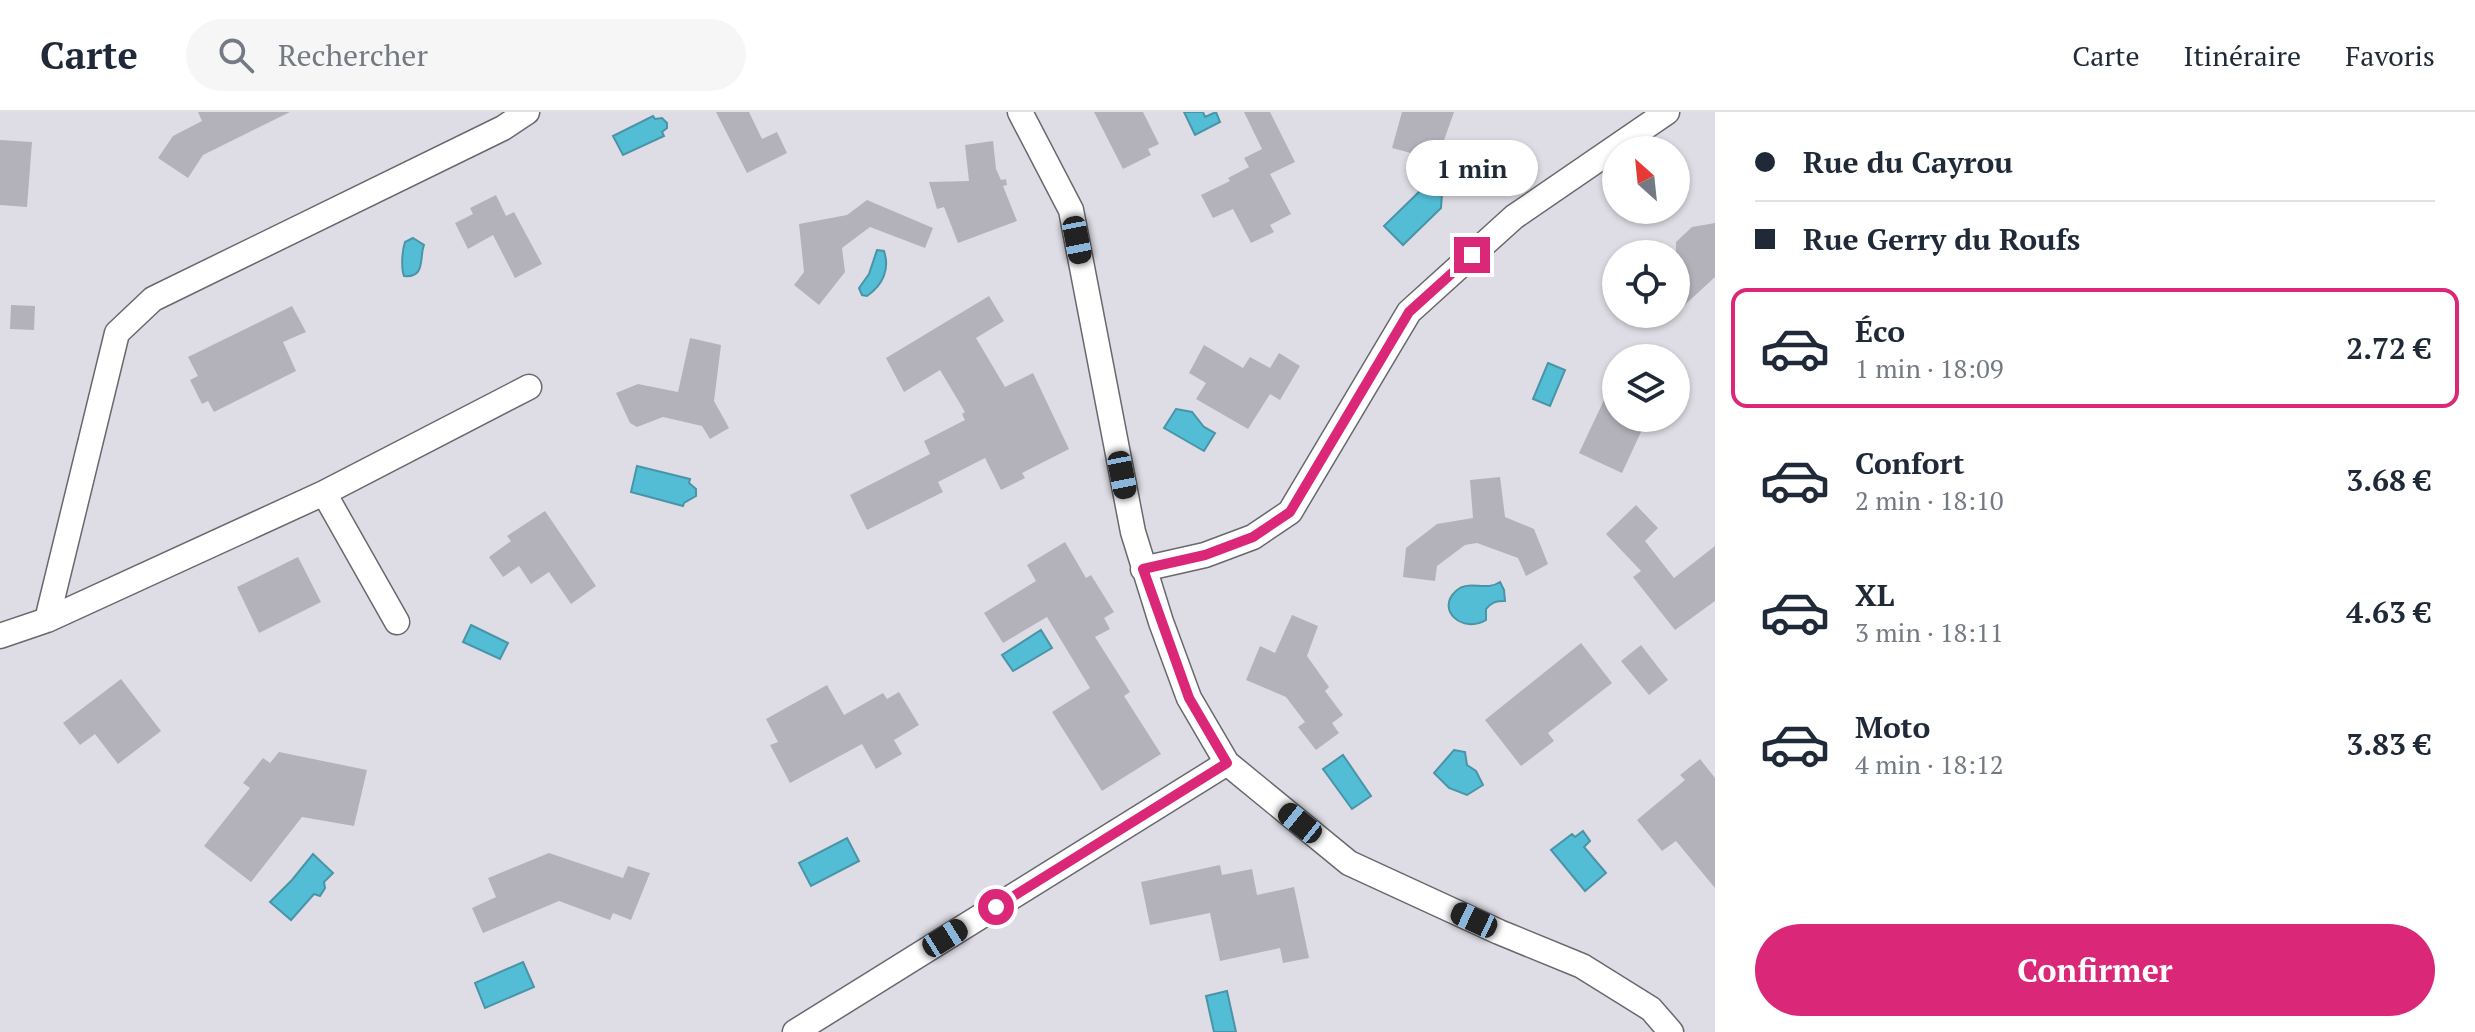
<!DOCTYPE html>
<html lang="fr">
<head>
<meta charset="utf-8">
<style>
	body { margin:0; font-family:"PT Serif",serif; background:#f6f6f7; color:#1f2937; height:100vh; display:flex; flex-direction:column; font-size:30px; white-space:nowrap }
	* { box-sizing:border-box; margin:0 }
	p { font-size:26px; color:#747a83 }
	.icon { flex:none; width:44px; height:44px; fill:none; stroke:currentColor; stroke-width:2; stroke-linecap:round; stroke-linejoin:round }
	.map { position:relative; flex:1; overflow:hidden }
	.side { display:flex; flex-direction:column; background:#fff; width:760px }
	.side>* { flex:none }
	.top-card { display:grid; align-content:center; height:176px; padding:0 40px; background:#fff }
	.needle { width:52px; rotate:333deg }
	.fabs { position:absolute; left:1602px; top:24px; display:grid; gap:16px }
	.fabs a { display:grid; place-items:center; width:88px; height:88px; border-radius:50%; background:#fff; box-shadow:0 2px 6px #0004; font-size:40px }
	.end { position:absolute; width:36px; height:36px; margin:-18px; border:10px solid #db2777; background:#fff; box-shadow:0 0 0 4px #fff }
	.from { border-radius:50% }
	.bubble { position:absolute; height:56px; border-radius:28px; background:#fff; box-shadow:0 2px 6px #0004; font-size:26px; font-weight:600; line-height:56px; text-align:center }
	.car { position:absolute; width:24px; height:48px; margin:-24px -12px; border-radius:10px; box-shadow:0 0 6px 2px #0007; background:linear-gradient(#222 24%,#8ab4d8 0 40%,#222 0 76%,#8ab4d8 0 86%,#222 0) }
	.top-card b { display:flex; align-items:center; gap:28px; height:76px; font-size:30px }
	.top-card b+b { border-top:2px solid #e0e1e3 }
	.top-card i { width:20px; height:20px; background:#1f2937 }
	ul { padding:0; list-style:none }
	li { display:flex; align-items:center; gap:24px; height:120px; margin:0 16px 12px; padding:0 24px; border:4px solid transparent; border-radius:16px }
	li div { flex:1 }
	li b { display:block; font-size:30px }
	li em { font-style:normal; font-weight:600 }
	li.active { border-color:#db2777 }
	li>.icon { width:72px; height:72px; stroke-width:1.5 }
	.action { display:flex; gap:16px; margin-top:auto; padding:16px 40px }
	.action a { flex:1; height:92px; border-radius:48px; background:#db2777; color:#fff; font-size:32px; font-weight:600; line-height:92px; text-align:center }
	header { display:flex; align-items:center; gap:48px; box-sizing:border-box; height:112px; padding:0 40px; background:#fff; border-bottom:2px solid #e0e1e3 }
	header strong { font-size:38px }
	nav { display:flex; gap:44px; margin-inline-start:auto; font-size:28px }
	.search { width:560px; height:72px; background:#f6f6f7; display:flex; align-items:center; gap:20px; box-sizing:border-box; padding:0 28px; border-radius:44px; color:#747a83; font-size:30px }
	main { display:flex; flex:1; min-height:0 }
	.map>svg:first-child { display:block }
	.water { fill:#53bdd6; stroke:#4994a6; stroke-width:2 }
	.building { fill:#b3b2ba }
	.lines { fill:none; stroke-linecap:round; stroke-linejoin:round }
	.minor-casing { stroke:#68686f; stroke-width:27 }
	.minor { stroke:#fff; stroke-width:24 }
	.route { stroke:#db2777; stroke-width:10 }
</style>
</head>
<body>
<header>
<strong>Carte</strong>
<div class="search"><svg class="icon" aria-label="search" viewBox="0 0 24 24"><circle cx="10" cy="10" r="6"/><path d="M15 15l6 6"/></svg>Rechercher</div>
<nav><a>Carte</a><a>Itinéraire</a><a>Favoris</a></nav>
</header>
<main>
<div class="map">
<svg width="1715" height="920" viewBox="0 0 1715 920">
	<rect width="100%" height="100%" fill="#dedde5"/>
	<path class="water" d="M1184,0H1203L1205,5L1216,0L1220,10L1195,23Z
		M653,4L655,7L662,6L667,11V16L662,20L664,24L623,43L613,24Z
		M1422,77L1425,80L1436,78L1442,81L1441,96L1403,133L1384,114Z
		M413,126L424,133C419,146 426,166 404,164C401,156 402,139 405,130Z
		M877,138L884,139C890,157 883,173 867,184L862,183L859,176L869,162Z
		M1548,251L1565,258L1550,294L1533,287Z
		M1176,297L1192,300L1204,315L1215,321L1204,339L1164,316Z
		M637,354L690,367L689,371L696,377V384L684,391L683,394L631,380Z
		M1500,470L1504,478L1505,489C1496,489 1492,490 1486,497V508C1463,522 1435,498 1456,479C1468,467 1486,480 1500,470Z
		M471,513L508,531L500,547L463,530Z
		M1041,518L1052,536L1013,559L1002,543Z
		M1454,638L1465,640L1467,653L1476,659L1483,673L1467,683L1449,676L1434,661Z
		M1343,643L1371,684L1352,697L1323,657Z
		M1583,719L1590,729L1584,735L1606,761L1585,779L1551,738L1572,722L1575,725Z
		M847,726L859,749L811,774L799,751Z
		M313,742L333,761L324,770L325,776L320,784L314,782L291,808L270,790L292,768Z
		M523,850L534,875L485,896L475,871Z
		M1227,879L1236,920H1214L1206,884Z"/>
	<path class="building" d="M198,0H290L203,43L188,66L158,46L173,24L202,9Z
		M716,0H749L762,27L777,20L787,41L747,61Z
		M1094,0H1143L1159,32L1148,37L1151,43L1123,57Z
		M1244,0H1270L1295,50L1270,62L1291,102L1270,113L1274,120L1251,131L1233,97L1213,106L1201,83L1230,69L1228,66L1249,55L1244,46L1262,37Z
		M1402,0H1454L1437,48L1392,36Z
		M0,28L32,30L27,95L0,93Z
		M993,29L996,57L1001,68L1006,67L1007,73L1003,74L1017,109L958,131L944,95L937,97L929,70L969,69L965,33Z
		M496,83L506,104L514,100L542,152L515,166L493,123L468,137L455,111L473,102L470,96Z
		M867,88L933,116L925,136L870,115L842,136L845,160L819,193L794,173L804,160L799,112L847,103Z
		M1715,111V165L1676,201V130L1692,115Z
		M989,184L1004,209L976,226L1005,275L1033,261L1069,337L1022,361L1025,366L1001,378L985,346L938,370L943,380L867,418L850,383L930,342L924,329L965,308L962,302L965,300L940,258L904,280L886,246Z
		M11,193L35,194L34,218L10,217Z
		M292,194L306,220L283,230L296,259L214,300L208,289L202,292L190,268L198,264L188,245Z
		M690,226L721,233L714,289L729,316L710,327L702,314L663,305L637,315L630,311L616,281L638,272L678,280Z
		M1204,233L1243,256L1250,245L1270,256L1279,241L1300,254L1280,288L1270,282L1248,317L1196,287L1206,271L1189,261Z
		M1604,288L1616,294V306H1640L1646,309L1622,361L1579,341Z
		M1500,365L1505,405L1534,417L1548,452L1526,464L1518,446L1477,431L1465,433L1437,454L1435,469L1403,465L1406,436L1437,412L1473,406L1470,368Z
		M1636,393L1658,416L1645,429L1674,466L1715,434V489L1675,518L1633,465L1641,459L1606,422Z
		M545,399L596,474L571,492L549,460L531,472L519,454L503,465L489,445L511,429L507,424Z
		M1065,430L1086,466L1091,463L1114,500L1104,506L1110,517L1095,525L1130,580L1124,584L1161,642L1102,679L1052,600L1090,576L1047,505L1003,531L984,501L1036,469L1027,453Z
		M298,445L321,490L259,521L237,475Z
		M1292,503L1318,514L1307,544L1329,575L1325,579L1343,603L1332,611L1339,621L1316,638L1298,615L1305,610L1286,585L1246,568L1260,534L1275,541Z
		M1581,531L1612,571L1548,621L1554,629L1521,654L1485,608Z
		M1641,533L1668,568L1649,583L1621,549Z
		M121,567L161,619L118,652L95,622L80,633L63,611Z
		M827,573L844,603L883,581L887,587L899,580L919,613L894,628L902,642L876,657L862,632L790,671L770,633L778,630L766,607Z
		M279,640L367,658L354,714L302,705L251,770L204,734L250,676L243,671L263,646L270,651Z
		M1700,647L1715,666V776L1676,729L1662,739L1637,708L1685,668L1680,663Z
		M549,741L623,766L628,754L650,761L631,808L613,801L610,808L559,789L483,821L472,796L496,785L488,766Z
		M1220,753L1222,763L1252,757L1257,783L1294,775L1309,846L1283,851L1280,836L1220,849L1210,801L1150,813L1141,770Z"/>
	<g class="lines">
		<defs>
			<path id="minor" d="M1020,0L1071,98L1133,420L1161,510L1189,586L1227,651L1349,751L1499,820L1582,854L1651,897L1671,920
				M324,381L397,510
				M1143,457L1205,443L1253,425L1290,400L1409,200L1514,105L1667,0
				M47,508L324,381L529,275
				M0,524L47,508L117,221L153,187L503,16L527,0
				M795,920L1227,651"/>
		</defs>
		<use href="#minor" class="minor-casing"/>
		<use href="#minor" class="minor"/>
	</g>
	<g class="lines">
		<path class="route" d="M996,795L1227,651L1189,586L1143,457L1205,443L1253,425L1290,400L1409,200L1472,143"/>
	</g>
</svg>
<div class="fabs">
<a><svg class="needle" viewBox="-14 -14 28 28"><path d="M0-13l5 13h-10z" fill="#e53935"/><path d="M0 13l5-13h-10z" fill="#747a83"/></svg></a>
<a><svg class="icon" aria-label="locate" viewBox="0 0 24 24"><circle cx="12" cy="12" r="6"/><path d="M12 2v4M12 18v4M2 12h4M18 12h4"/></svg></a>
<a><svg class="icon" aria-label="layers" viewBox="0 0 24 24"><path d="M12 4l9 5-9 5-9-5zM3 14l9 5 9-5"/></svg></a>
</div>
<i class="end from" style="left:996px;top:795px"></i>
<i class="end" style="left:1472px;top:143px"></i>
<div class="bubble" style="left:1406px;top:28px;width:132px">1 min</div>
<i class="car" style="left:1077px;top:128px;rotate:169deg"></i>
<i class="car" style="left:1122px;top:363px;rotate:169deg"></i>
<i class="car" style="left:1300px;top:711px;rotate:309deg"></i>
<i class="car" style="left:1474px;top:808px;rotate:295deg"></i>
<i class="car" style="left:945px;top:826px;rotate:58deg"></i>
</div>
<section class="side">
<div class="top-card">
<b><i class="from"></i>Rue du Cayrou</b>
<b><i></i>Rue Gerry du Roufs</b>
</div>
<ul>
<li class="active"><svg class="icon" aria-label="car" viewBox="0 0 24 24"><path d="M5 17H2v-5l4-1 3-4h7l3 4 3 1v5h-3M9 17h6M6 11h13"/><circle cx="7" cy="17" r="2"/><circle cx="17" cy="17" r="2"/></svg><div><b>Éco</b><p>1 min · 18:09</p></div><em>2.72 €</em></li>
<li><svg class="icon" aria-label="car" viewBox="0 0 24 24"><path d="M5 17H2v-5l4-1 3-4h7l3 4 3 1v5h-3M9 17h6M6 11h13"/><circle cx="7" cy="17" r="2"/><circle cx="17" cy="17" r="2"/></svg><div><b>Confort</b><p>2 min · 18:10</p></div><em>3.68 €</em></li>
<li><svg class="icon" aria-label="car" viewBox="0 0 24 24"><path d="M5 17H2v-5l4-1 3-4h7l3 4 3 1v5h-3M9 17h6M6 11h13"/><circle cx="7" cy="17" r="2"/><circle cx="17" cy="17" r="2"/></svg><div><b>XL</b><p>3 min · 18:11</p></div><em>4.63 €</em></li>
<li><svg class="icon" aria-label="car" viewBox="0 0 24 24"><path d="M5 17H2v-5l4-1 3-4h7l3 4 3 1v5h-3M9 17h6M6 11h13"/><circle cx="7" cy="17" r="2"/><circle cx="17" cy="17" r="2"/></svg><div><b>Moto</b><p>4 min · 18:12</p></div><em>3.83 €</em></li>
</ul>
<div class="action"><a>Confirmer</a></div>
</section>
</main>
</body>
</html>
